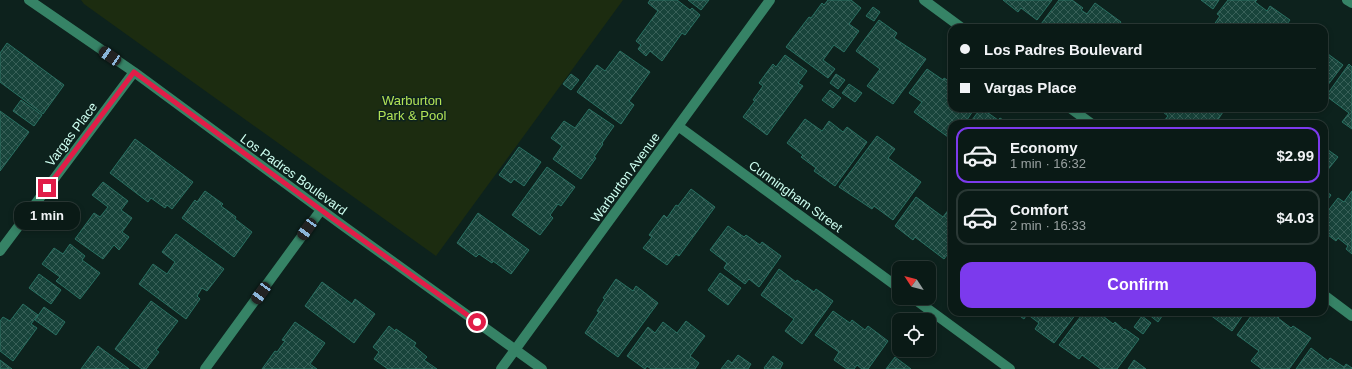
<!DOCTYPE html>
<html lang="en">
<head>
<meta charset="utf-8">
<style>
	body { margin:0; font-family:Arial,sans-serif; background:#13231f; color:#f1f3f6; height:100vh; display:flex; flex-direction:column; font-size:15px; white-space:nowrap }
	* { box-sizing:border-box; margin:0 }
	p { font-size:13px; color:#99a1a1 }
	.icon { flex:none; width:22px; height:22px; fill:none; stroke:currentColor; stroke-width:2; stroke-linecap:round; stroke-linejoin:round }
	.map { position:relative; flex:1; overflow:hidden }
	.drawer { position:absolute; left:948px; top:120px; width:380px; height:196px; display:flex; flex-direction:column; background:#0a1a16; border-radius:12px; box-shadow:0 2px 6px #0003,0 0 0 1px #2a3835 }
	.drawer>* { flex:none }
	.banner { position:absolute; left:948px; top:24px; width:380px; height:88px; border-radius:12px; box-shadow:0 2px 6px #0003,0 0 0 1px #2a3835; display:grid; align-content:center; height:88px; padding:0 12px; background:#0a1a16 }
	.needle { width:26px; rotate:306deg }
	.tools { position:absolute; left:892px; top:261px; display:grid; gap:8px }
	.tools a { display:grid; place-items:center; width:44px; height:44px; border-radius:8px; background:#0a1a16; box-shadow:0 2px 6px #0003,0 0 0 1px #2a3835; font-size:20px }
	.end { position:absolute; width:18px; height:18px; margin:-9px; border:5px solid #e11d48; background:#fff; box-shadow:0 0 0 2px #fff }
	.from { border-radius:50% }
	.bubble { position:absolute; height:28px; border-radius:12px; background:#0a1a16; box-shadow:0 2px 6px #0003,0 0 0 1px #2a3835; font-size:13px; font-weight:800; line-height:28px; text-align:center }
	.car { position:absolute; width:12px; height:24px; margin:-12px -6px; border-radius:5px; box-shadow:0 0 3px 1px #0007; background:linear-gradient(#222 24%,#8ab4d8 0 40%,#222 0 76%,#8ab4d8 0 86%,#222 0) }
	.banner b { display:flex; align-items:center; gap:14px; height:38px; font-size:15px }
	.banner b+b { border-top:1px solid #2a3835 }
	.banner i { width:10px; height:10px; background:#f1f3f6 }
	ul { padding:7px 0 0; list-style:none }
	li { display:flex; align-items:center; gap:12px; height:56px; margin:0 8px 6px; padding:0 4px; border:2px solid #2a3835; border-radius:12px }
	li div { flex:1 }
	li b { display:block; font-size:15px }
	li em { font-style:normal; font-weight:800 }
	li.current { border-color:#7c3aed }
	li>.icon { width:36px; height:36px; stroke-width:1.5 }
	.button { display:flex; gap:8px; margin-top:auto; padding:8px 12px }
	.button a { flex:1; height:46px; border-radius:12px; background:#7c3aed; color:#fff; font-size:16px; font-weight:800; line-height:46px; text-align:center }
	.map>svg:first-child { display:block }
	.green { fill:#1c2c10 }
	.building { fill:url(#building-cross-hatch); stroke:#2a7062 }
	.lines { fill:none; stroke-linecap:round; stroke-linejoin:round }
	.minor { stroke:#368366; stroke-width:10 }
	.route { stroke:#e11d48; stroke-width:5 }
	.labels { text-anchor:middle; stroke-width:3; stroke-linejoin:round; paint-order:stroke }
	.park-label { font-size:13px; fill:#b3e356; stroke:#0d221d }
	.street-label { font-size:13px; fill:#cefff1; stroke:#0d221d }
</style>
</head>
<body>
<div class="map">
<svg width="1352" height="369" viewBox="0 0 1352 369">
	<defs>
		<pattern id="building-cross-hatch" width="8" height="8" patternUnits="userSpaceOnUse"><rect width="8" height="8" fill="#18443b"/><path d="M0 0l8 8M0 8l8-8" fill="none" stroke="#386058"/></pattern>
	</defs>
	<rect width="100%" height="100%" fill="#0d221d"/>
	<path class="green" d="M81,0H623L436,256L84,4Z"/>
	<path class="building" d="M650,0H677L690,10L692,8L700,15L685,35L682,33L662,61L650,51L646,56L638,49L641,45L636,41L658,11L648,3Z
		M688,0H709L701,10Z
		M828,0H851L861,8L849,24L859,31L844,52L834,45L823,60L835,69L828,78L786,47L809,17L811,18L822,3L824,5Z
		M1003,0H1052L1037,20L1021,8L1018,12Z
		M1059,0H1072L1083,8L1081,10L1087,14L1095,3L1121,22L1117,28H1038Z
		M1201,0H1219L1213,9Z
		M1228,0H1257L1255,2L1267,11L1270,6L1290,20L1284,28H1215L1213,26L1220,16L1217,14Z
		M873,7L880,12L874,21L866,16Z
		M879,20L897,33L894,38L926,59L893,104L867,86L880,69L856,51Z
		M7,43L64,85L43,114L0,82V53Z
		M620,51L650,72L629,101L634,105L621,124L577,92L597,65L605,71Z
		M1324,51L1343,65L1324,90Z
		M785,55L807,71L798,83L803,86L767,135L743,117L755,101L753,100L763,86L759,83L773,64L776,67Z
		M1349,64L1352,67V129L1342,122L1349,113L1326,96Z
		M927,69L943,80L944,78L952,83V108H975L964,124H952V140L914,112L922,102L909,93Z
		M571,74L579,80L571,90L563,84Z
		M836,74L845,80L838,89L830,83Z
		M849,84L862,93L855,102L842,93Z
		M830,90L841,98L833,108L822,100Z
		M21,100L42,115L34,126L13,111Z
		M981,108L998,120L1000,118L1009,124H969Z
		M1158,108H1217L1223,112L1215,124L1190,123L1189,124H1168L1164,121L1168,116Z
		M589,109L614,126L602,143L603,144L594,157L596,158L581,179L553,159L562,146L551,138L564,121L575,128Z
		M0,111L29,132L0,171Z
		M805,119L822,131L829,121L843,132L847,127L867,142L835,186L814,171L816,168L801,157L803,155L787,143Z
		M877,136L895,149L888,158L921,182L893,220L874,206L872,209L839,187Z
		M135,139L193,182L172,209L167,205L165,208L151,198L148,202L110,173Z
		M519,147L541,162L524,186L514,179L511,183L499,175Z
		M1324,147L1338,157L1326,172L1324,171Z
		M547,167L575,187L561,206L558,204L550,215L553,218L540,235L512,215Z
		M103,182L128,201L121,210L132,218L122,232L129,237L119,250L114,245L103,259L75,239L94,213L100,217L108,207L92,195Z
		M691,189L715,207L679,256L676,254L667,265L643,248L652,237L649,235L664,215L667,218L676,205L678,206Z
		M1324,190L1331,195L1324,205Z
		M205,191L223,204L221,206L236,217L235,219L252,232L234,257L182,218L195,200L197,202Z
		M1352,191V254L1346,249L1348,246L1338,238L1336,241L1324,232V216L1338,198L1344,202Z
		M916,197L943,217L952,205V256L950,258L947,255L944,259L915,237L913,240L895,226Z
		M478,213L529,250L511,274L493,261L492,263L479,254L476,257L457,243Z
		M728,226L744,237L746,235L760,245L762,242L781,256L759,287L749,279L745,284L724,268L727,263L710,250Z
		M176,234L224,269L207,291L202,288L197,296L200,299L186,319L139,284L153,264L167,274L175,262L162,252Z
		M70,244L85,256L82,260L100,273L80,299L56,281L60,277L42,264L54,248L63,254Z
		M779,269L796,282L797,280L814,292L816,289L833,301L802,344L785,331L794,319L761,295Z
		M720,273L741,288L728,305L708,290Z
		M39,274L61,290L51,304L29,288Z
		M616,279L633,291L636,286L658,303L618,357L585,333L599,312L597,311L605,299L603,298Z
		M322,282L352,304L355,299L375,314L354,343L305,306Z
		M151,301L178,321L156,350L159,352L146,369H142L115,349Z
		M23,304L38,315L31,324L37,328L13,361L0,351V321L3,317L10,321Z
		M44,307L65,322L56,335L35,320Z
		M833,311L850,323L852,320L865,330L868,326L888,341L868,369H862L857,365L854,369H847L834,360L839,352L815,335Z
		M1014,312H1074L1076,314L1054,343L1035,329L1039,323L1027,314L1024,319Z
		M1084,312H1098L1113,324L1115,322L1124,330L1125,329L1139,339L1117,369H1101L1082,355L1079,359L1059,345Z
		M1149,312H1165L1158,322L1148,314Z
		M1206,312H1245L1232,331Z
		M1254,312H1282L1278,318L1291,328L1293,326L1311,338L1289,369H1262L1251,361L1259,351L1237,335Z
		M1142,316L1151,323L1143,334L1134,327Z
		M686,321L705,336L690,356L699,363L695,369H651L647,366L645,369L627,356L648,327L655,333L663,322L677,333Z
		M295,322L325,343L310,364L317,369H262L275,351L277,352L285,341L282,340Z
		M389,326L395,331L396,329L416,343L414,346L427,357L424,360L437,369H388L374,359L379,352L373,347Z
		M98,346L129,369H81Z
		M1311,348L1328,361L1330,358L1344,367L1346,364L1352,368V369H1296Z
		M738,355L751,364L748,369H721L728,360L732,363Z
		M773,356L783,363L780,369H765L764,368Z
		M895,357L911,369H886Z
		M0,360L12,369H0Z
		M1134,360L1146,369H1128Z"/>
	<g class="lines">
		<path class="minor" d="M29,0L134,72L342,225L542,369
			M924,0L962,28
			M1347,0L1352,3
			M1070,108L1092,124
			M678,126L899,288
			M0,251L134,72
			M1324,295L1352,316
			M913,298L1010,369
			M205,369L321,210
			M501,369L770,0"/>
	</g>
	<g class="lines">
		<path class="route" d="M47,188L134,72L332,218L477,322"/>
	</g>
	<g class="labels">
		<g class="park-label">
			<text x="412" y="105">Warburton<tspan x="412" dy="15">Park &amp; Pool</tspan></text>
		</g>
		<g class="street-label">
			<text transform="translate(71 134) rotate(-53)" y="5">Vargas Place</text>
			<text transform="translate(294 174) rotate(36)" y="5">Los Padres Boulevard</text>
			<text transform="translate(625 177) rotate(-54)" y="5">Warburton Avenue</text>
			<text transform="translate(796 196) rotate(36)" y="5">Cunningham Street</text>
		</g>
	</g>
</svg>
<div class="tools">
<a><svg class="needle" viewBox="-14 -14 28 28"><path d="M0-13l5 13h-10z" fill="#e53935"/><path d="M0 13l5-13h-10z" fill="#99a1a1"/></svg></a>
<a><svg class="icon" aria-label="locate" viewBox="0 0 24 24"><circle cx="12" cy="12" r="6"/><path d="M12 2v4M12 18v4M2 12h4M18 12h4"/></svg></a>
</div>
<i class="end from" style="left:477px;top:322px"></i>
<i class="end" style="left:47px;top:188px"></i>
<div class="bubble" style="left:14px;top:202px;width:66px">1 min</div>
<i class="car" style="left:110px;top:56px;rotate:304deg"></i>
<i class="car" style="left:307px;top:229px;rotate:216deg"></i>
<i class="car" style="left:261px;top:293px;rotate:216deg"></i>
<div class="banner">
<b><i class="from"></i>Los Padres Boulevard</b>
<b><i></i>Vargas Place</b>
</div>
<section class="drawer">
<ul>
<li class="current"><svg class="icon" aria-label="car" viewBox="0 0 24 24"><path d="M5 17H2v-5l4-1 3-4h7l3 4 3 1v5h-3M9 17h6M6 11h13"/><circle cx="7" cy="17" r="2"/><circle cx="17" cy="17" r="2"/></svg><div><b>Economy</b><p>1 min · 16:32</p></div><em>$2.99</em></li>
<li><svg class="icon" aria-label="car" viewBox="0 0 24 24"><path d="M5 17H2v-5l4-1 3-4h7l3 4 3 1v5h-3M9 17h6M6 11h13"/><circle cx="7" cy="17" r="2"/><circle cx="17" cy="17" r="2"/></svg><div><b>Comfort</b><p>2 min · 16:33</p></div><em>$4.03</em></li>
</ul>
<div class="button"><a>Confirm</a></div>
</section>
</div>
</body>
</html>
